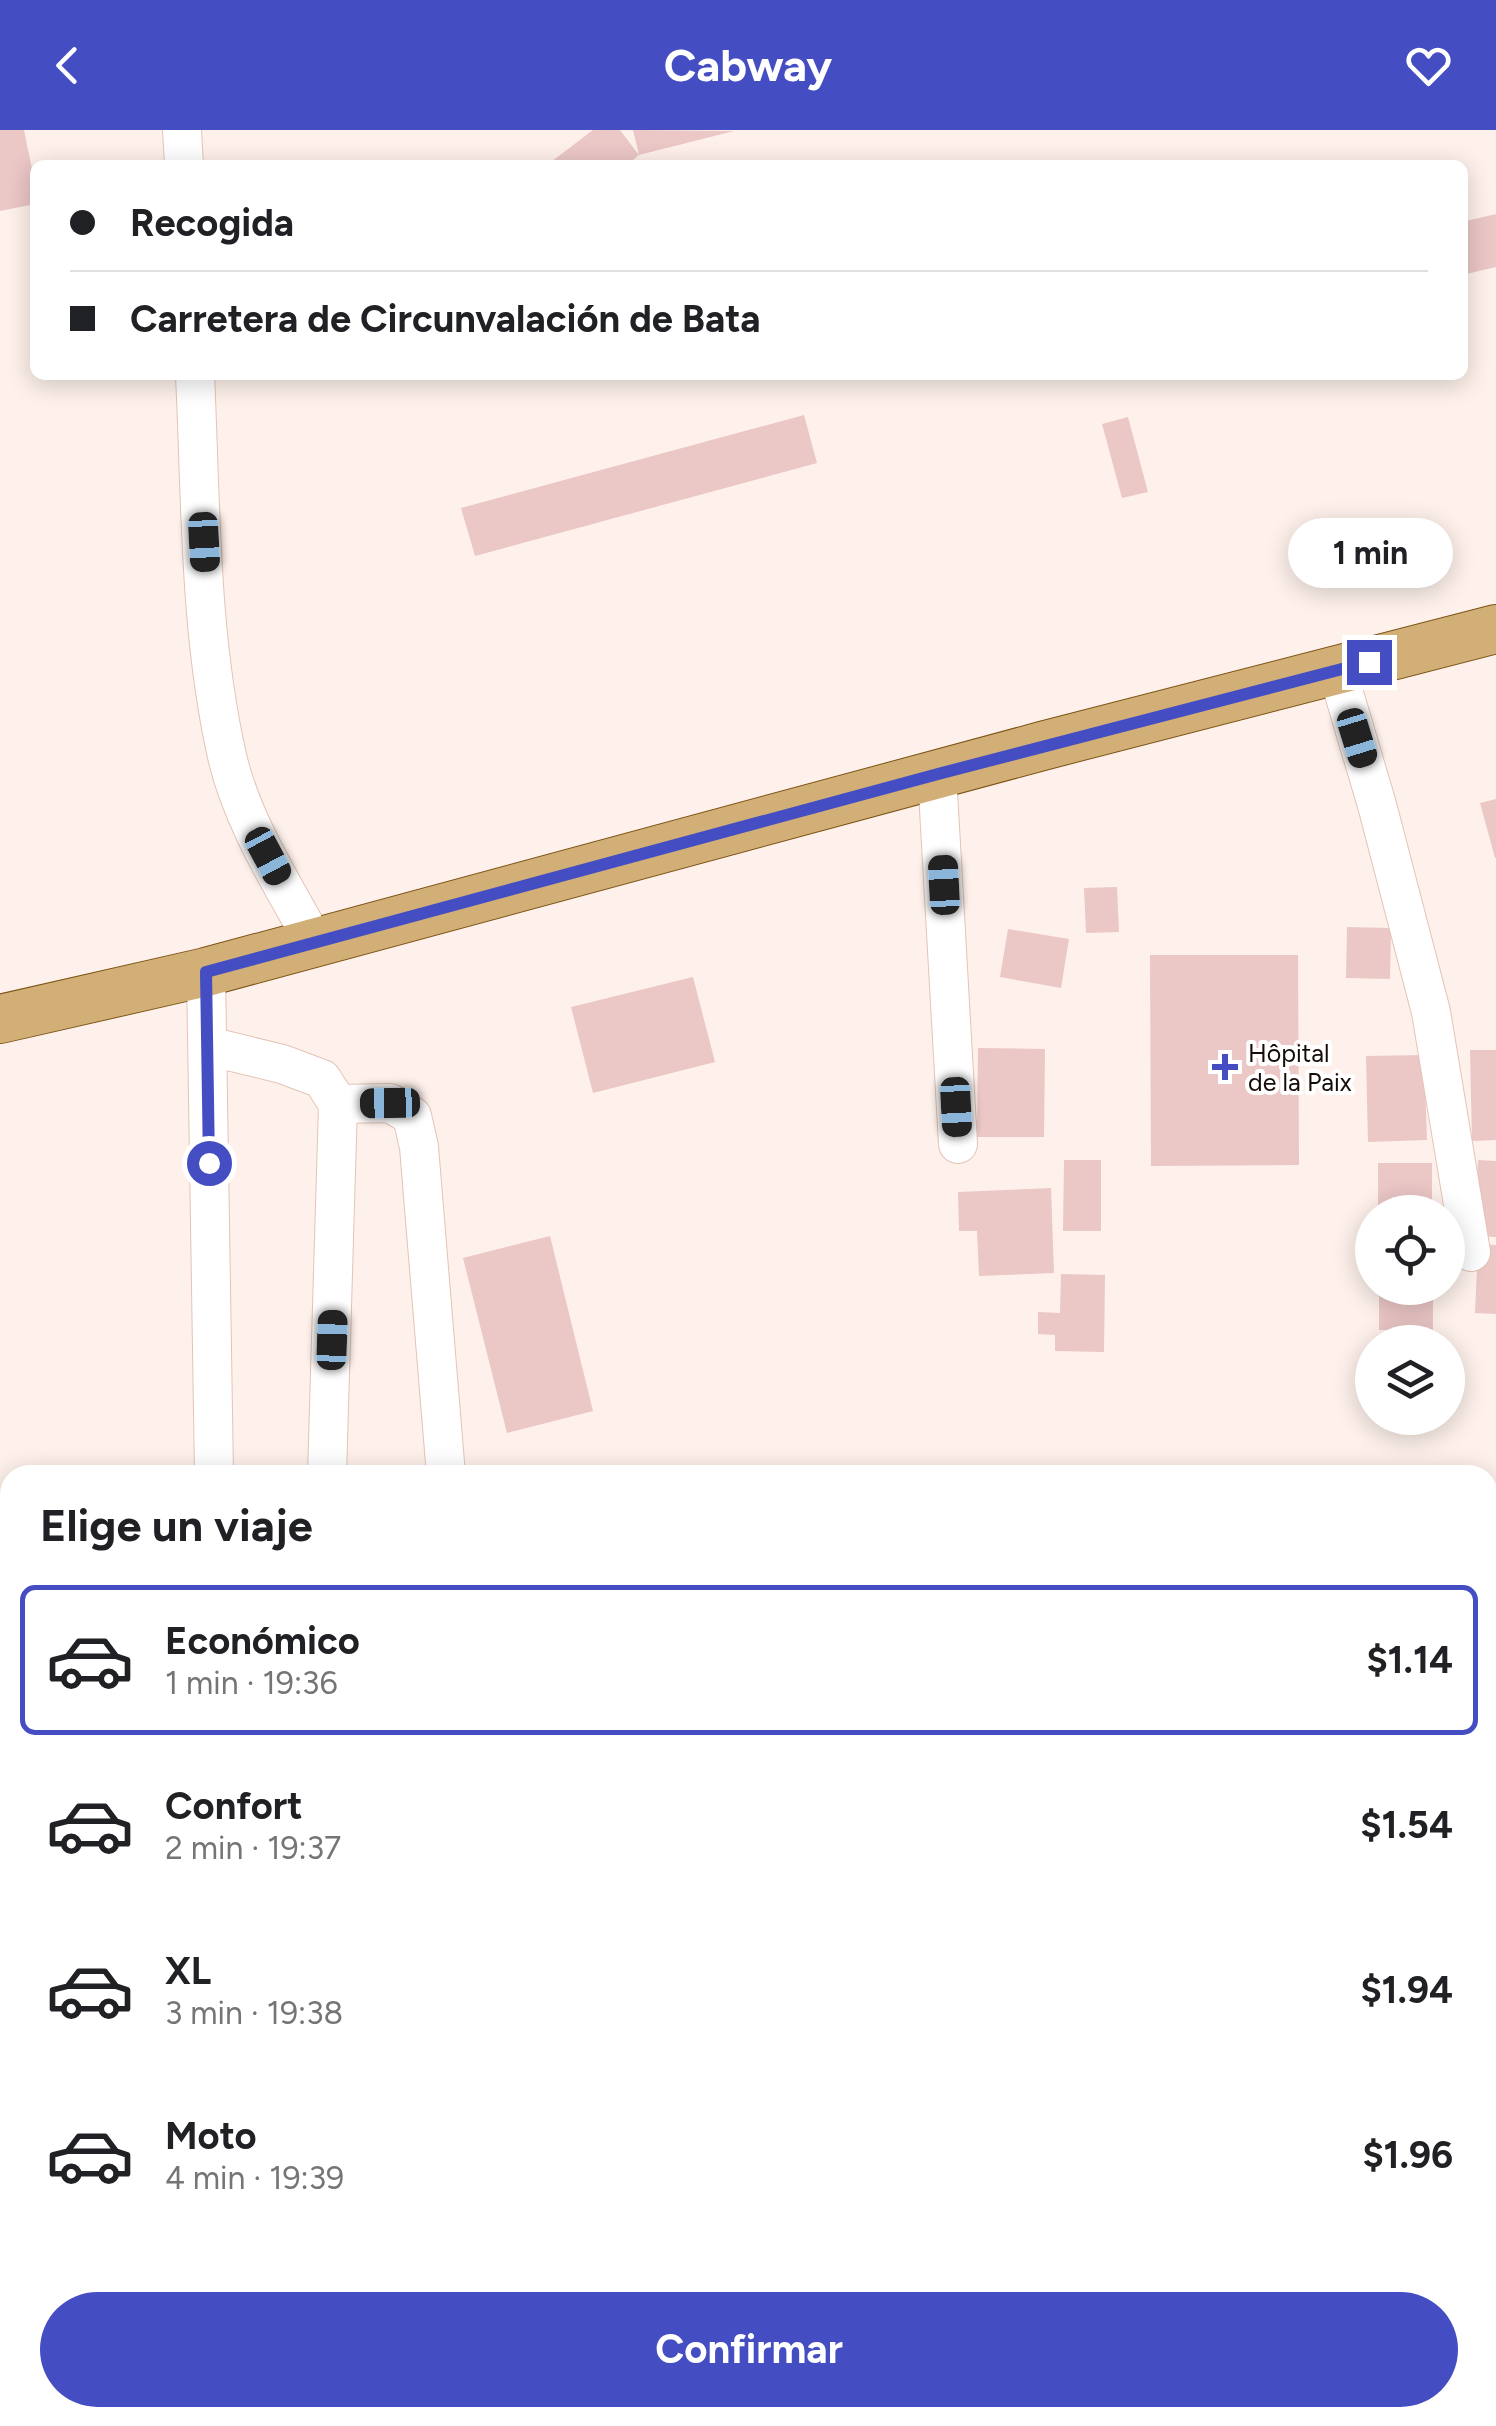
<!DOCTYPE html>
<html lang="es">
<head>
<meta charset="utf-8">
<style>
	body { margin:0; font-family:Figtree,sans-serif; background:#f2f2f2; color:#202124; height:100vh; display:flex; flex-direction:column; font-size:38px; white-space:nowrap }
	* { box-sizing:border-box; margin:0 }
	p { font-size:32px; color:#757577 }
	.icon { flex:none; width:55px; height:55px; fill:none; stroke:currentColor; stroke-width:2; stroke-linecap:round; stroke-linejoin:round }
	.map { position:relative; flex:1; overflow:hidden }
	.drawer { position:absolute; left:0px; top:1335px; width:1498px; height:962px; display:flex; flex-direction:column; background:#fff; border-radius:30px 30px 0 0; box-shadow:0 5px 25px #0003 }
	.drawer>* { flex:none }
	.banner { position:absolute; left:30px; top:30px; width:1438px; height:220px; border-radius:15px; box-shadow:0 5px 25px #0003; display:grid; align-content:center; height:220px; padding:0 40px; background:#fff }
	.buttons { position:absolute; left:1355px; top:1065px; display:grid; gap:20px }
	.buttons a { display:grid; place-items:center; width:110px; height:110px; border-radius:50%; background:#fff; box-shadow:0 5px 25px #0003; font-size:50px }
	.end { position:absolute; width:45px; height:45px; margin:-22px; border:12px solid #444dc2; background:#fff; box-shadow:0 0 0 5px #fff }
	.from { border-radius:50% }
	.bubble { position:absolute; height:70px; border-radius:35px; background:#fff; box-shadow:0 5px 25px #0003; font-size:32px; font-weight:700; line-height:70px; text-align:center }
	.car { position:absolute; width:30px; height:60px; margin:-30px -15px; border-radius:12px; box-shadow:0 0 8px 2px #0007; background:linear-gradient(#222 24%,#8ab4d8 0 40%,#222 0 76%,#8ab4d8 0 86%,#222 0) }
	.banner b { display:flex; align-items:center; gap:35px; height:95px; font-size:38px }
	.banner b+b { border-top:2px solid #e0e0e0 }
	.banner i { width:25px; height:25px; background:#202124 }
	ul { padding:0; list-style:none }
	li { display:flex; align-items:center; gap:30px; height:150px; margin:0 20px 15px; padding:0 20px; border:5px solid transparent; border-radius:15px }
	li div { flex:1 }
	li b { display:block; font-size:38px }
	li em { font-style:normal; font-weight:700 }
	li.selected { border-color:#444dc2 }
	li>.icon { width:90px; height:90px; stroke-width:1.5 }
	h2 { padding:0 40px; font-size:45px; line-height:120px }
	.primary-button { display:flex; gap:20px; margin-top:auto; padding:20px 40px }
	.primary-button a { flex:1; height:115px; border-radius:60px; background:#444dc2; color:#fff; font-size:40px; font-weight:700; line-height:115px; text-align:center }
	header { display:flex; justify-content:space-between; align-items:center; height:130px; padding:0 40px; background:#444dc2; color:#fff; font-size:45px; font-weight:700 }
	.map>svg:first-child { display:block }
	.building { fill:#ebc7c6 }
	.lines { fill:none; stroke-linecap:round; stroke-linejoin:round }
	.minor-casing { stroke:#e3c4b6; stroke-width:40 }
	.major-casing { stroke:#7d5315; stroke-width:50 }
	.minor { stroke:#fff; stroke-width:38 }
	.major { stroke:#d2af77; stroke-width:48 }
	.route { stroke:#444dc2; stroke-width:12 }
	.poi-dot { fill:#444dc2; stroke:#fff; stroke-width:4 }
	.labels { text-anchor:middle; stroke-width:8; stroke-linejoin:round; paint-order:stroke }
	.poi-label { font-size:25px; fill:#160c07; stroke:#fff; text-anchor:start }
</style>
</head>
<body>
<header><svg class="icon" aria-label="back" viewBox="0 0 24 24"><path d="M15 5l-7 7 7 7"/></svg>Cabway<svg class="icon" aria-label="heart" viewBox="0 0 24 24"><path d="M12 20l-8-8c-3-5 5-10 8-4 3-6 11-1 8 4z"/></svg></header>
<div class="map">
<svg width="1496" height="2296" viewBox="0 0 1496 2296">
	<rect width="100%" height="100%" fill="#fef1eb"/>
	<path class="building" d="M0,0H24L35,54V74L0,81Z
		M593,0H620L639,25L633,0L734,1L639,25L627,35H547Z
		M1496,84V137L1462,145V92Z
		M804,285L817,333L475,426L461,378Z
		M1128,287L1148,362L1122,368L1102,294Z
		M1496,669V728H1495L1480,673Z
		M1117,757L1119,802L1086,803L1084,758Z
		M1347,797L1391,798L1390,849L1346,848Z
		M1008,799L1069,809L1061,858L1000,847Z
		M1150,825H1298L1299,1035L1151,1036Z
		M693,847L715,932L593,963L571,877Z
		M978,918L1045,919L1044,1007H977Z
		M1470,920H1496V1010L1472,1011Z
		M1424,925L1427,1010L1368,1012L1366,926Z
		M1064,1030H1101V1101H1063Z
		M1478,1030L1496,1031V1107L1474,1106Z
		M1378,1033H1432V1082H1378Z
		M1051,1058L1054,1143L979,1146L977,1101H959L958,1062Z
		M550,1106L593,1281L507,1303L463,1128Z
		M1478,1114L1496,1115V1184L1475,1183Z
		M1061,1144L1105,1145L1104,1222L1055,1221V1205L1038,1204V1182L1060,1183Z
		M1379,1158H1433V1200H1379Z
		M0,2043H10V2288H72L70,2296H0Z"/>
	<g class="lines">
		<defs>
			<path id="minor" d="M182,0L184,35
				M195,245C201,371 199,502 227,626C242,692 282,753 314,812
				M1337,540L1377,675L1431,882L1471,1122
				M937,644L958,1014
				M206,842L214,1345
				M208,916L282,934L322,949L338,974L327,1345
				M338,974L390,973L412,986L419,1017L446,1345
				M220,2288V2296
				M1350,2288L1358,2296"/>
			<path id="major" d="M0,889L206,842L1042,616L1496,499"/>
		</defs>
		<use href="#minor" class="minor-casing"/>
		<use href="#major" class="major-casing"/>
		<use href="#minor" class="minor"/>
		<use href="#major" class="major"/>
	</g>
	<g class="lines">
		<path class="route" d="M209,1033L206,842L938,644L1369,532"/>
	</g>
	<path class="poi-dot" d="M1220 922h10v10h10v10h-10v10h-10v-10h-10v-10h10z"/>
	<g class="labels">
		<g class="poi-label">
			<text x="1248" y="932">Hôpital<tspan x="1248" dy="29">de la Paix</tspan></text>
		</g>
	</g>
</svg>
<div class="buttons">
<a><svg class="icon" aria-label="locate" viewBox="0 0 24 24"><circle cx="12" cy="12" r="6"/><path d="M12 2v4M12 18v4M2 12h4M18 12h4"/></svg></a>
<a><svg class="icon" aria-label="layers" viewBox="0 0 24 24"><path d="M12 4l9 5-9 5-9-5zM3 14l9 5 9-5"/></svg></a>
</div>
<i class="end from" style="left:209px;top:1033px"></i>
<i class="end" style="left:1369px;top:532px"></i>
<div class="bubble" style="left:1288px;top:388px;width:165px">1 min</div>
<i class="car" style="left:204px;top:412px;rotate:177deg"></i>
<i class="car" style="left:1357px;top:608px;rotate:163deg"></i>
<i class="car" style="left:268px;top:726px;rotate:152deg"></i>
<i class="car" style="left:944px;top:755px;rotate:357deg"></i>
<i class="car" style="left:390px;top:973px;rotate:269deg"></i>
<i class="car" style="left:956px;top:977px;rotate:177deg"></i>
<i class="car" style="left:332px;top:1210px;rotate:2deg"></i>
<div class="banner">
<b><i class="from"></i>Recogida</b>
<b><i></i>Carretera de Circunvalación de Bata</b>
</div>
<section class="drawer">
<h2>Elige un viaje</h2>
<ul>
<li class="selected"><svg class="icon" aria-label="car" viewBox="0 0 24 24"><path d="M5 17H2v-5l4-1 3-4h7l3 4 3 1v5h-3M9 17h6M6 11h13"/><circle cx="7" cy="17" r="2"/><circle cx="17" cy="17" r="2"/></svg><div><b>Económico</b><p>1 min · 19:36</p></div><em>$1.14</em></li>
<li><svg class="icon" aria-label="car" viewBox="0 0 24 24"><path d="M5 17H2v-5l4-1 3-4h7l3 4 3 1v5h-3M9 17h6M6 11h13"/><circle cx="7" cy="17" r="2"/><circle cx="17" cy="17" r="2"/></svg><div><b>Confort</b><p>2 min · 19:37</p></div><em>$1.54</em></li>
<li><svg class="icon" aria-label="car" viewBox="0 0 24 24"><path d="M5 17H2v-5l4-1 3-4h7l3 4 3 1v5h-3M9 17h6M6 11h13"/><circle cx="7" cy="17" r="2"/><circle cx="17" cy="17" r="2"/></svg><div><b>XL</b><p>3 min · 19:38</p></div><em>$1.94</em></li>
<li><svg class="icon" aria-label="car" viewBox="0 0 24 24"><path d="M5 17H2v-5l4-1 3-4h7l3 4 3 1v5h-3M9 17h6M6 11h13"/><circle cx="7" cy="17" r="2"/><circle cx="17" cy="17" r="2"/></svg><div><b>Moto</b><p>4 min · 19:39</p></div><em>$1.96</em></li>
</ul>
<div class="primary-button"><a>Confirmar</a></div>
</section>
</div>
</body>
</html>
